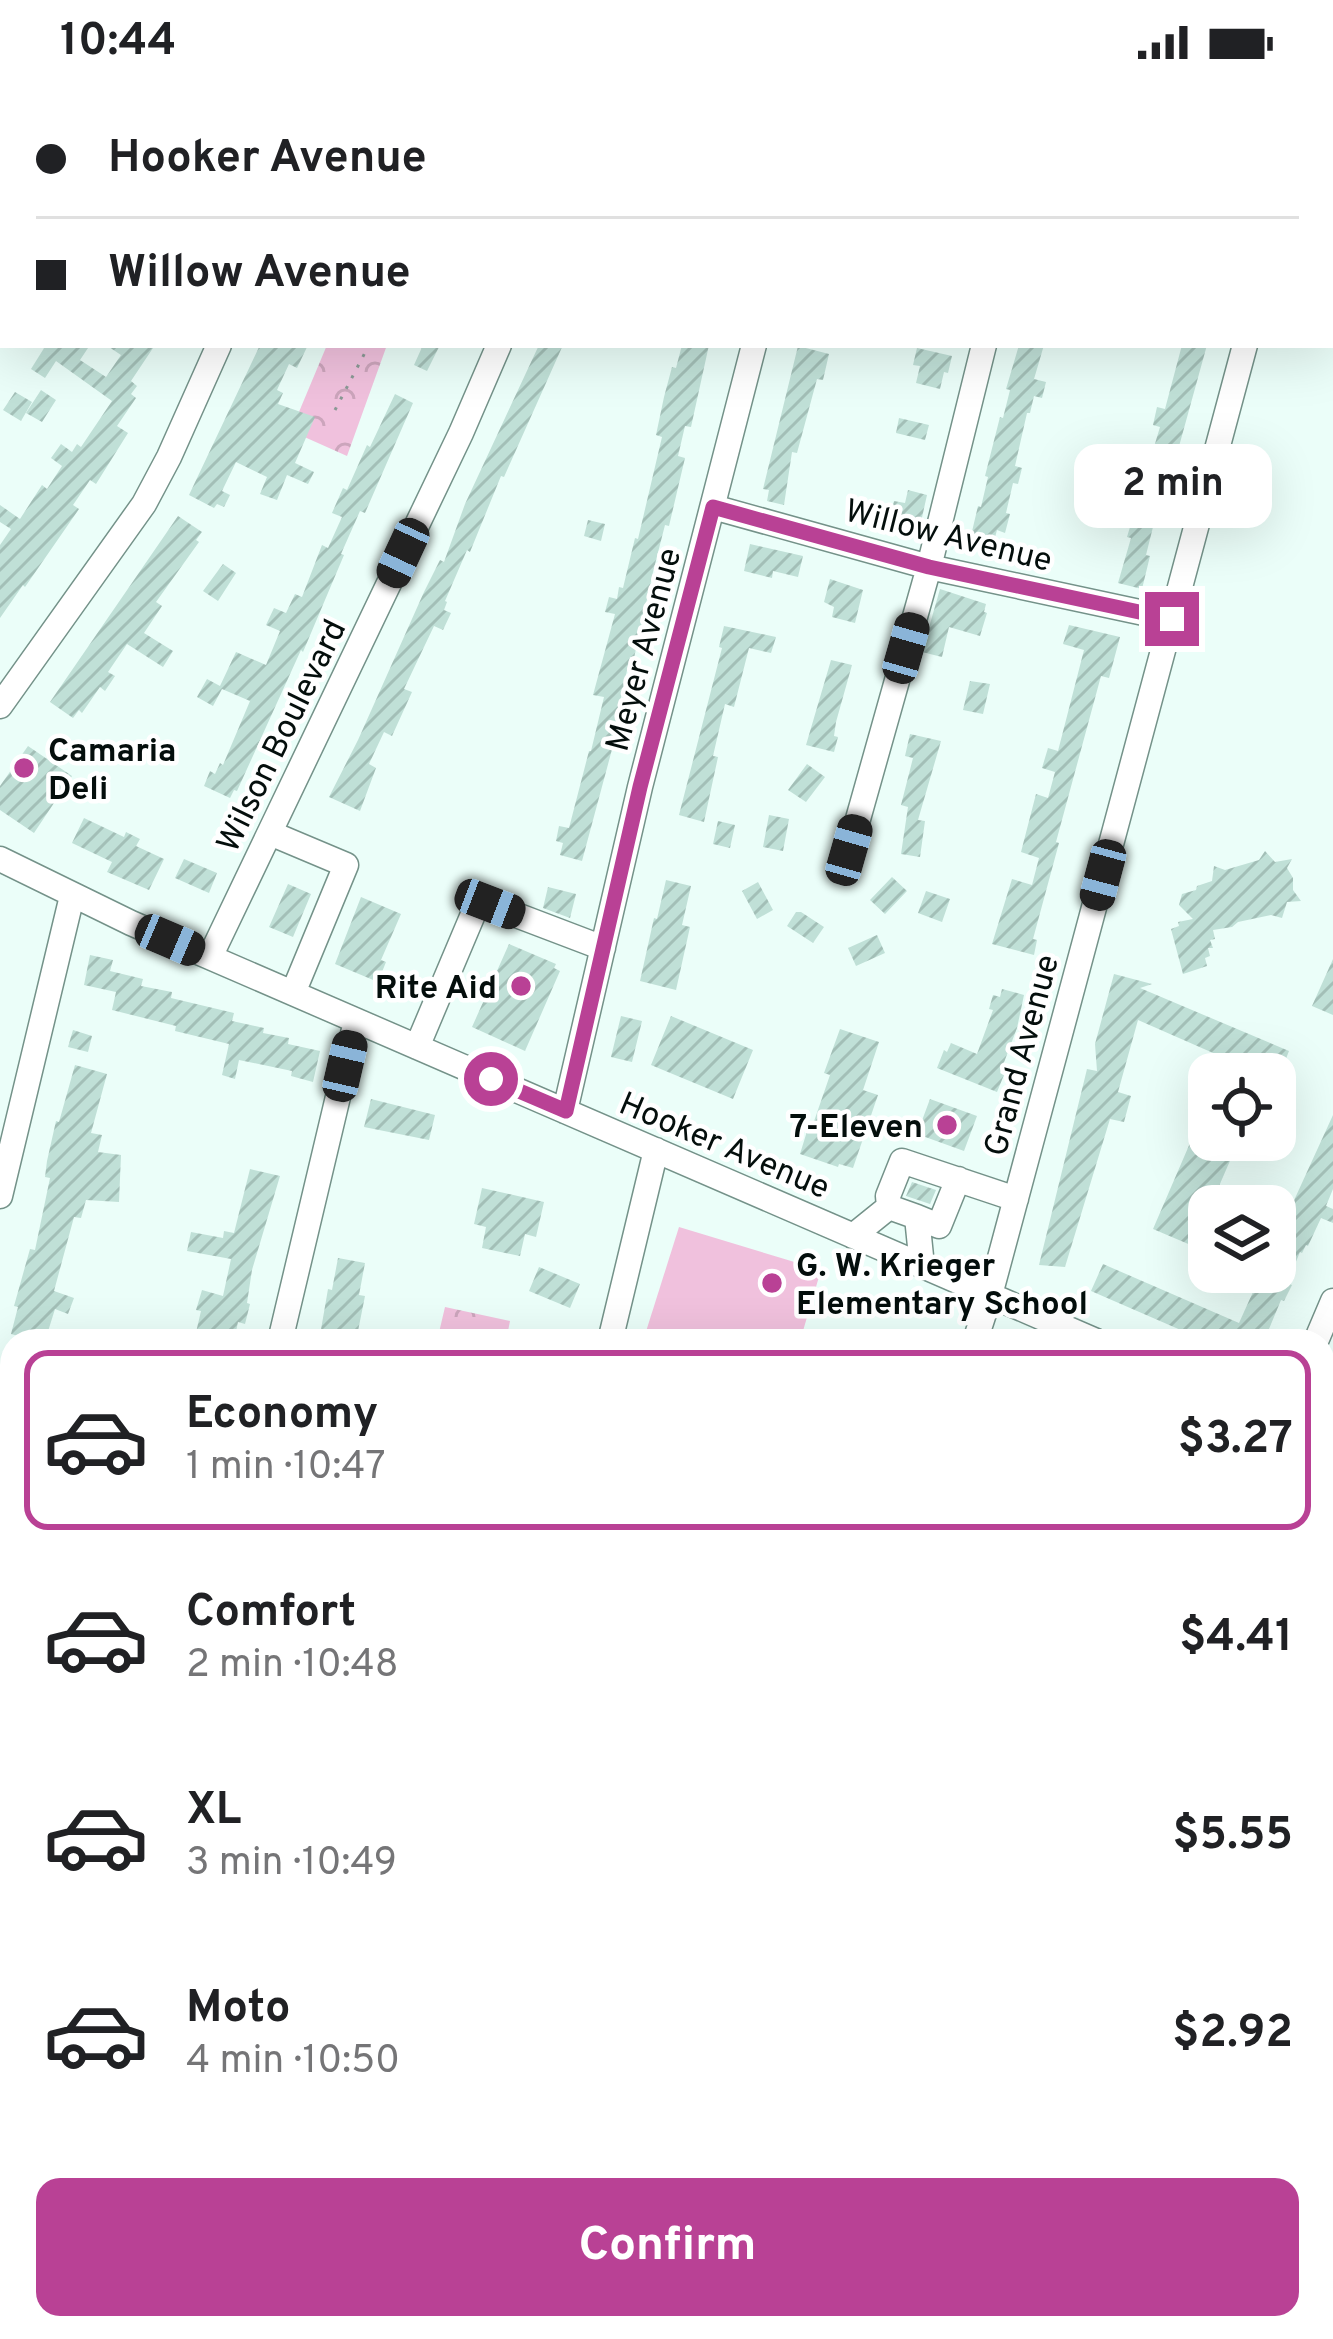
<!DOCTYPE html>
<html lang="en">
<head>
<meta charset="utf-8">
<style>
	body { margin:0; font-family:Overpass,sans-serif; background:#f6f6f6; color:#202124; height:100vh; display:flex; flex-direction:column; font-size:45px; white-space:nowrap }
	* { box-sizing:border-box; margin:0 }
	p { font-size:39px; color:#757577 }
	.icon { flex:none; width:66px; height:66px; fill:none; stroke:currentColor; stroke-width:2; stroke-linecap:round; stroke-linejoin:round }
	.map { position:relative; flex:1; overflow:hidden }
	.side { position:absolute; left:0px; top:1245px; width:1335px; height:1011px; display:flex; flex-direction:column; background:#fff; border-radius:36px 36px 0 0; box-shadow:0 12px 48px #0002 }
	.side>* { flex:none }
	.hud { position:absolute; left:0px; top:0px; width:1335px; height:264px; box-shadow:0 12px 48px #0002; display:grid; align-content:center; height:264px; padding:0 36px; background:#fff }
	.controls { position:absolute; left:1188px; top:969px; display:grid; gap:24px }
	.controls a { display:grid; place-items:center; width:108px; height:108px; border-radius:24px; background:#fff; box-shadow:0 12px 48px #0002; font-size:60px }
	.end { position:absolute; width:54px; height:54px; margin:-27px; border:15px solid #b94195; background:#fff; box-shadow:0 0 0 6px #fff }
	.from { border-radius:50% }
	.bubble { position:absolute; height:84px; border-radius:24px; background:#fff; box-shadow:0 12px 48px #0002; font-size:39px; font-weight:700; line-height:84px; text-align:center }
	.car { position:absolute; width:36px; height:72px; margin:-36px -18px; border-radius:15px; box-shadow:0 0 9px 3px #0007; background:linear-gradient(#222 24%,#8ab4d8 0 40%,#222 0 76%,#8ab4d8 0 86%,#222 0) }
	.hud b { display:flex; align-items:center; gap:42px; height:114px; font-size:45px }
	.hud b+b { border-top:3px solid #e0e0e0 }
	.hud i { width:30px; height:30px; background:#202124 }
	ul { padding:21px 0 0; list-style:none }
	li { display:flex; align-items:center; gap:36px; height:180px; margin:0 24px 18px; padding:0 12px; border:6px solid transparent; border-radius:24px }
	li div { flex:1 }
	li b { display:block; font-size:45px }
	li em { font-style:normal; font-weight:700 }
	li.active { border-color:#b94195 }
	li>.icon { width:108px; height:108px; stroke-width:1.5 }
	.button { display:flex; gap:24px; margin-top:auto; padding:24px 36px }
	.button a { flex:1; height:138px; border-radius:24px; background:#b94195; color:#fff; font-size:48px; font-weight:700; line-height:138px; text-align:center }
	.status { display:flex; justify-content:space-between; align-items:center; height:84px; padding:0 60px; background:#fff; direction:ltr }
	.status svg { height:33px; fill:currentColor }
	.map>svg:first-child { display:block }
	.grass { fill:#f0c1dd }
	.forest { fill:url(#forest-crowns) }
	.building { fill:url(#building-hatch) }
	.lines { fill:none; stroke-linecap:round; stroke-linejoin:round }
	.minor-casing { stroke:#749289; stroke-width:27 }
	.path { stroke:#8a9995; stroke-width:3; stroke-dasharray:3 9; stroke-linecap:butt }
	.minor { stroke:#fff; stroke-width:24 }
	.route { stroke:#b94195; stroke-width:15 }
	.poi-dot { fill:#b94195; stroke:#fff; stroke-width:4.5 }
	.labels { text-anchor:middle; stroke-width:9; stroke-linejoin:round; paint-order:stroke }
	.street-label { font-size:33px; fill:#040e0c; stroke:#fff }
	.poi-label { font-size:33px; font-weight:bold; fill:#040e0c; stroke:#fff; text-anchor:start }
</style>
</head>
<body>
<div class="status"><b>10:44</b><svg viewBox="0 0 49 12"><path d="M0 12V9h3v3zM5 12V6h3v6zM10 12V3h3v9zM15 12V0h3v12zM26 1h20v11H26zM47 4h2v5h-2z"/></svg></div>
<div class="map">
<svg width="1333" height="2255" viewBox="0 0 1333 2255">
	<defs>
		<pattern id="forest-crowns" width="20" height="18" patternUnits="userSpaceOnUse" patternTransform="scale(3)"><rect width="20" height="18" fill="#f0c1dd"/><path d="M2 6a3 3 0 1 1 6 0M12 15a3 3 0 1 1 6 0" fill="none" stroke="#cca5bc"/></pattern>
		<pattern id="building-hatch" width="6" height="6" patternUnits="userSpaceOnUse" patternTransform="scale(3)"><rect width="6" height="6" fill="#c0e0d7"/><path d="M-1 1l2-2M0 6l6-6M5 7l2-2" fill="none" stroke="#a3bfb7"/></pattern>
	</defs>
	<rect width="100%" height="100%" fill="#ebfef9"/>
	<path class="grass" d="M679,1143L821,1186L800,1257H643Z"/>
	<path class="forest" d="M327,261H387L347,372L291,347Z
		M445,1223L510,1237L506,1257H437Z"/>
	<path class="building" d="M46,261H90L80,276L106,293L121,271L106,261H155L131,297L137,302L131,310L136,314L117,342L128,349L96,400L90,396L73,421L79,425L25,503L23,501L0,534V461L11,445L0,438V421L20,435L42,401L47,405L62,382L51,374L61,360L72,368L77,360L81,363L112,317L56,277L45,294L31,285Z
		M260,261H308L297,284L289,280L277,306L283,309L278,320L315,333L295,379L314,388L308,400L287,391L277,416L260,410L267,393L236,378L222,407L230,411L224,423L217,420L214,424L189,411Z
		M423,261H440L427,287L414,281Z
		M539,261H563L504,393L501,392L470,468L467,466L445,517L447,518L444,526L451,529L443,546L434,542L404,605L412,608L392,652L384,648L369,680L376,684L360,727L329,713L358,656L424,508L440,476L444,478L465,420Z
		M682,261H709L691,343L685,342L678,372L685,374L669,442L665,441L653,488L634,574L630,573L617,631L621,632L582,777L560,771L563,759L556,757L559,742L569,744L589,667H591L604,613L593,611L615,530L605,528L609,513L617,515L619,503L623,504L635,454L638,455L662,353L656,351L664,313L672,283L676,284Z
		M1019,261H1044L1034,295L1046,298L1042,314L1034,312L1030,329H1027L1015,382L1022,384L1018,400L1013,399L1006,429L1010,430L1005,449L997,446L993,461L970,456L978,422L981,423L988,393L985,392L1000,333L1003,334L1010,306L1006,305Z
		M1182,261H1207L1178,366L1164,412L1161,411L1146,471L1150,472L1142,505L1118,499L1131,454L1127,453L1160,343L1153,341L1157,323L1165,325Z
		M798,262L829,270L823,296L817,295L797,369L792,368L784,421L767,417L769,406L763,405Z
		M917,264L952,272L948,289L944,288L940,305L916,299L920,282L913,281Z
		M41,306L56,316L42,338L26,329Z
		M15,308L32,318L21,337L3,326Z
		M395,310L413,319L365,429L360,427L341,470L344,471L303,568L301,566L237,707L234,706L230,714L204,702L210,687L215,690L220,679L223,681L250,617L222,605L213,622L197,613L207,595L220,602L236,568L266,581L280,547L266,541L274,524L286,529L295,510L302,513L322,461L328,464L342,433L332,429L343,404L347,406L367,361L370,363Z
		M899,334L929,341L925,356L896,349Z
		M908,406L927,411L919,447L899,442L901,436L890,433L894,417L905,419Z
		M178,432L202,448L196,456L199,458L156,518L162,522L144,549L173,567L163,583L127,560L108,588L115,592L105,607L100,603L82,629L79,626L73,634L50,618Z
		M588,436L605,440L601,457L584,452Z
		M750,460L803,472L798,493L773,487L772,494L744,487Z
		M223,480L236,489L218,517L203,507Z
		M830,495L863,506L855,539L832,533L834,523L824,518Z
		M940,505L986,520L984,528L987,529L980,552L949,543L942,573L922,568Z
		M1069,541L1120,553L1109,594L1101,592L1056,758L1059,759L1033,855L1037,856L1034,871L992,860L1012,795L1032,801L1039,774L1021,768L1036,710L1048,714L1055,688L1042,684L1048,664L1058,667L1084,566L1063,560Z
		M724,542L776,553L771,569L749,564L734,623L725,620L713,672L718,673L704,738L679,731L722,564L719,563Z
		M831,576L852,581L836,638L834,652L838,653L834,668L806,661Z
		M970,597L990,600L983,630L963,626Z
		M910,650L941,657L918,736L925,737L920,773L901,770L908,723L901,721L913,674L905,672Z
		M28,662L72,692L34,749L0,726V702Z
		M807,680L825,693L806,718L788,706Z
		M769,731L789,735L783,767L763,763Z
		M84,734L124,753L126,748L140,755L136,762L164,775L149,806L107,788L112,778L72,759Z
		M718,737L735,741L730,764L713,760Z
		M1265,767L1275,778L1292,775L1287,784L1293,794V806L1301,817L1287,818L1282,834L1271,831L1238,838L1232,843L1213,846L1215,855L1210,856L1213,864H1208L1210,872L1205,874L1207,882L1183,890L1171,845L1179,842L1178,838L1193,835L1179,821L1182,810L1196,806L1197,802L1212,797L1214,782L1225,786L1259,776Z
		M184,775L217,789L209,809L175,794Z
		M892,793L907,807L885,830L870,816Z
		M666,796L691,802L682,841L690,843L676,906L640,897L654,834L657,835Z
		M758,798L773,826L757,835L742,807Z
		M288,800L311,810L293,853L269,843Z
		M548,803L576,810L570,834L543,824Z
		M926,807L950,815L942,838L918,829Z
		M361,813L401,830L381,876L386,878L378,898L335,880Z
		M796,828H801L824,843L813,859L787,842Z
		M877,851L885,869L856,882L848,864Z
		M509,860L556,880L554,884L560,887L525,967L472,943Z
		M90,871L113,876L110,887L143,895L141,902L172,908L171,914L234,929L232,937L264,944L263,949L289,954L288,960L320,967L313,998L291,992L292,987L239,976L235,995L222,991L229,960L175,947L176,942L112,926L116,908L84,901Z
		M1333,875V931L1312,922Z
		M1114,890L1152,900L1140,904L1289,967L1280,990H1261L1138,936L1118,1008L1131,1012L1124,1038L1110,1035L1065,1183L1039,1181L1087,985L1097,987L1095,960Z
		M1002,905L1024,911L1017,944L1000,989L1004,991L997,1008L937,984L944,966L947,968L951,959L977,970L993,926L989,925L993,911L1000,913Z
		M621,932L642,937L632,978L611,973Z
		M671,932L753,966L733,1015L651,981Z
		M840,945L879,958L863,1006L878,1011L853,1084L839,1080L838,1083L800,1070L808,1044L811,1046L830,991L824,989Z
		M73,946L92,952L88,968L68,963Z
		M75,981L107,990L91,1049L102,1051L98,1068L121,1071L119,1118L86,1116L81,1134L74,1133L54,1207L74,1214L68,1230L55,1225L45,1257H37L11,1250L18,1223L14,1222L30,1165L35,1166L50,1094L45,1093L47,1077L56,1037L59,1038Z
		M371,1015L435,1031L429,1056L364,1043Z
		M930,1015L977,1032L964,1067L917,1050Z
		M1209,1015V1056H1239L1193,1162L1153,1145Z
		M1333,1031V1105L1326,1122L1333,1125V1139L1321,1134L1308,1162L1306,1161L1302,1169L1300,1168L1287,1199L1292,1201L1284,1217L1281,1216L1264,1257H1206L1091,1207L1103,1180L1239,1239L1262,1188H1275V1158Z
		M250,1085L280,1092L252,1186L247,1219L250,1220L245,1240L238,1238L234,1257H194L201,1227L196,1226L202,1206L223,1212L231,1175L187,1167L191,1148L223,1154L224,1147L234,1149Z
		M912,1098L936,1106L930,1120L906,1112Z
		M482,1104L544,1118L536,1153L525,1150L520,1172L482,1164L486,1143L474,1140Z
		M338,1174L365,1179L359,1211L365,1212L356,1257H319L328,1205L332,1206Z
		M539,1183L580,1200L570,1224L529,1207Z"/>
	<g class="lines">
		<defs>
			<path id="minor" d="M845,0L859,3
				M651,3L657,0
				M820,3V0
				M1012,3L1013,0
				M1314,3L1315,0
				M0,129L3,124
				M713,423L929,483L1172,535
				M0,622L144,420L169,373L219,261
				M270,749L346,781L293,909
				M849,767L929,483L984,261
				M0,775L131,839L1096,1257
				M210,873L461,349L499,261
				M417,963L477,821H490L603,864
				M565,1027L640,703L754,261
				M0,1112L72,812
				M889,1123L888,1112L902,1077L1016,1115
				M917,1133L939,1142L958,1095
				M853,1152L889,1123L917,1133L922,1182
				M280,1257L356,937
				M610,1257L656,1066
				M975,1257L990,1211L1245,261
				M1316,1257L1333,1217
				M1323,1355L1333,1360
				M1323,1513L1333,1518
				M1323,1596L1333,1566
				M1323,2038L1333,2009
				M1323,2117L1333,2089
				M22,2255L27,2244
				M352,2255L355,2244
				M631,2255L635,2244
				M788,2255L791,2244
				M944,2255L947,2244
				M1100,2255L1104,2244
				M1250,2255L1254,2244
				M1273,2255L1277,2244"/>
		</defs>
		<use href="#minor" class="minor-casing"/>
		<path class="path" d="M390,0L391,3
			M195,3L196,0
			M335,326L369,261"/>
		<use href="#minor" class="minor"/>
	</g>
	<g class="lines">
		<path class="route" d="M491,995L566,1027L640,703L713,423L929,483L1172,535"/>
	</g>
	<g class="poi-dot">
		<circle cx="24" cy="684" r="12"/>
		<circle cx="521" cy="902" r="12"/>
		<circle cx="947" cy="1041" r="12"/>
		<circle cx="772" cy="1199" r="12"/>
	</g>
	<g class="labels">
		<g class="street-label">
			<text transform="translate(949 450) rotate(14)" y="12">Willow Avenue</text>
			<text transform="translate(642 565) rotate(-75)" y="12">Meyer Avenue</text>
			<text transform="translate(280 651) rotate(-64)" y="12">Wilson Boulevard</text>
			<text transform="translate(1020 971) rotate(-75)" y="12">Grand Avenue</text>
			<text transform="translate(725 1060) rotate(23)" y="12">Hooker Avenue</text>
		</g>
		<g class="poi-label">
			<text x="48" y="677">Camaria<tspan x="48" dy="38">Deli</tspan></text>
			<text x="497" y="914" text-anchor="end">Rite Aid</text>
			<text x="923" y="1053" text-anchor="end">7-Eleven</text>
			<text x="796" y="1192">G. W. Krieger<tspan x="796" dy="38">Elementary School</tspan></text>
		</g>
	</g>
</svg>
<div class="controls">
<a><svg class="icon" aria-label="locate" viewBox="0 0 24 24"><circle cx="12" cy="12" r="6"/><path d="M12 2v4M12 18v4M2 12h4M18 12h4"/></svg></a>
<a><svg class="icon" aria-label="layers" viewBox="0 0 24 24"><path d="M12 4l9 5-9 5-9-5zM3 14l9 5 9-5"/></svg></a>
</div>
<i class="end from" style="left:491px;top:995px"></i>
<i class="end" style="left:1172px;top:535px"></i>
<div class="bubble" style="left:1074px;top:360px;width:198px">2 min</div>
<i class="car" style="left:403px;top:469px;rotate:205deg"></i>
<i class="car" style="left:906px;top:564px;rotate:16deg"></i>
<i class="car" style="left:849px;top:766px;rotate:16deg"></i>
<i class="car" style="left:1103px;top:791px;rotate:195deg"></i>
<i class="car" style="left:490px;top:820px;rotate:111deg"></i>
<i class="car" style="left:170px;top:856px;rotate:113deg"></i>
<i class="car" style="left:345px;top:982px;rotate:13deg"></i>
<div class="hud">
<b><i class="from"></i>Hooker Avenue</b>
<b><i></i>Willow Avenue</b>
</div>
<section class="side">
<ul>
<li class="active"><svg class="icon" aria-label="car" viewBox="0 0 24 24"><path d="M5 17H2v-5l4-1 3-4h7l3 4 3 1v5h-3M9 17h6M6 11h13"/><circle cx="7" cy="17" r="2"/><circle cx="17" cy="17" r="2"/></svg><div><b>Economy</b><p>1 min · 10:47</p></div><em>$3.27</em></li>
<li><svg class="icon" aria-label="car" viewBox="0 0 24 24"><path d="M5 17H2v-5l4-1 3-4h7l3 4 3 1v5h-3M9 17h6M6 11h13"/><circle cx="7" cy="17" r="2"/><circle cx="17" cy="17" r="2"/></svg><div><b>Comfort</b><p>2 min · 10:48</p></div><em>$4.41</em></li>
<li><svg class="icon" aria-label="car" viewBox="0 0 24 24"><path d="M5 17H2v-5l4-1 3-4h7l3 4 3 1v5h-3M9 17h6M6 11h13"/><circle cx="7" cy="17" r="2"/><circle cx="17" cy="17" r="2"/></svg><div><b>XL</b><p>3 min · 10:49</p></div><em>$5.55</em></li>
<li><svg class="icon" aria-label="car" viewBox="0 0 24 24"><path d="M5 17H2v-5l4-1 3-4h7l3 4 3 1v5h-3M9 17h6M6 11h13"/><circle cx="7" cy="17" r="2"/><circle cx="17" cy="17" r="2"/></svg><div><b>Moto</b><p>4 min · 10:50</p></div><em>$2.92</em></li>
</ul>
<div class="button"><a>Confirm</a></div>
</section>
</div>
</body>
</html>
